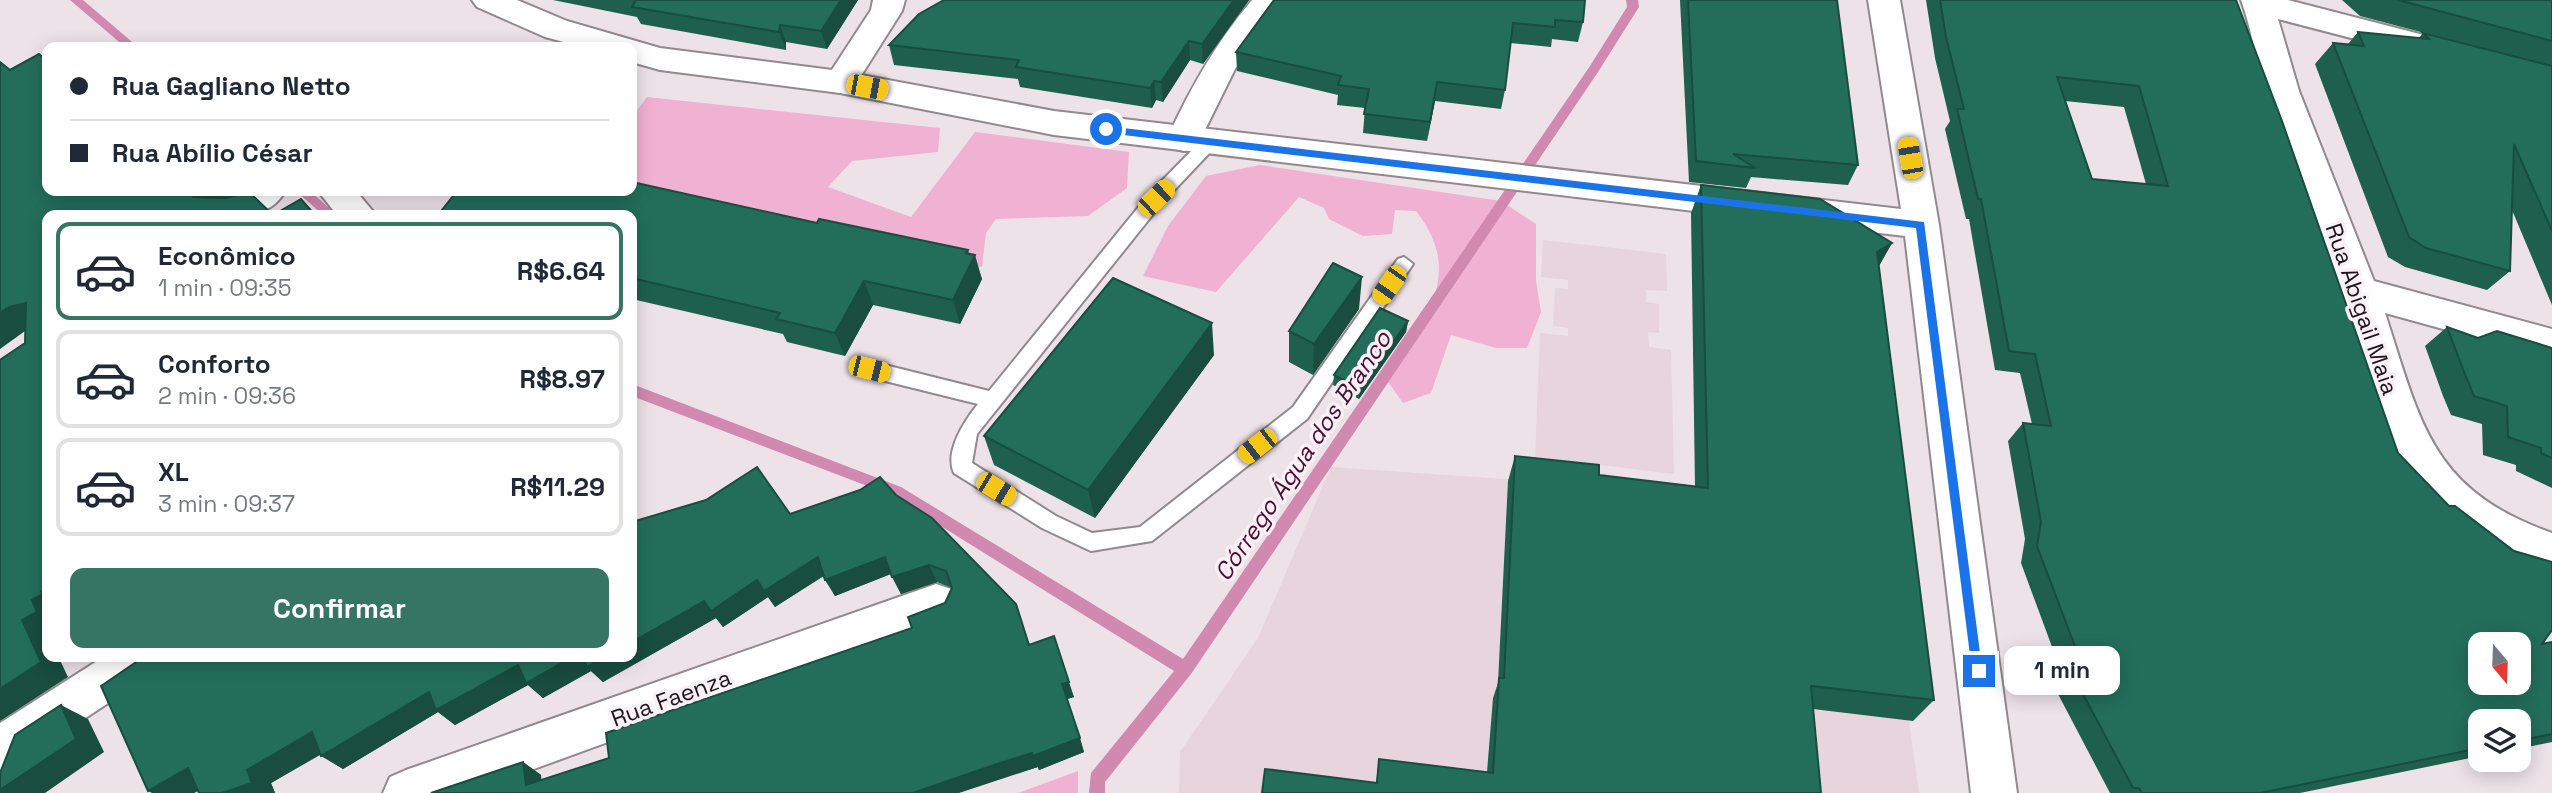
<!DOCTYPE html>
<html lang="pt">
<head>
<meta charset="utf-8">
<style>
	body { margin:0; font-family:"Space Grotesk",sans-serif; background:#f6f6f7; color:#1f2937; height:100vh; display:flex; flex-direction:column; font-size:26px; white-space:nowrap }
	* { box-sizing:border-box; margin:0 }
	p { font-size:23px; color:#747a83 }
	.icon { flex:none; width:38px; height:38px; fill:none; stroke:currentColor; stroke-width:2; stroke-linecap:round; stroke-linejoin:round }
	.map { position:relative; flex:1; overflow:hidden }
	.panel { position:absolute; left:42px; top:210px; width:595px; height:452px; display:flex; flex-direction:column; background:#fff; border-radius:14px; box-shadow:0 4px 18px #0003 }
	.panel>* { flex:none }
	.banner { position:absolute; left:42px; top:42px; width:595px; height:154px; border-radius:14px; box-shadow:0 4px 18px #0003; display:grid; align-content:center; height:154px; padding:0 28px; background:#fff }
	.needle { width:46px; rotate:161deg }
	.fabs { position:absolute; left:2468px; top:632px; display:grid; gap:14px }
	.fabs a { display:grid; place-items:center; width:63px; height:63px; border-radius:14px; background:#fff; box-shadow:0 4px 18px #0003; font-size:35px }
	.end { position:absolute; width:32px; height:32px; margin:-16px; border:9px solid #1a73e8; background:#fff; box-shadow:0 0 0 4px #fff }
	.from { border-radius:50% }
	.bubble { position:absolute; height:49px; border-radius:14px; background:#fff; box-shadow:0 4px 18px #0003; font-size:23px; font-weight:700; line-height:49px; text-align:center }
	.car { position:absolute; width:21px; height:42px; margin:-21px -10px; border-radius:9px; box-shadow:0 0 5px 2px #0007; background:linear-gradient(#f5c518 24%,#345 0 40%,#f5c518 0 76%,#345 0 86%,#f5c518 0) }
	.banner b { display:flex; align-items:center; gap:24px; height:66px; font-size:26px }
	.banner b+b { border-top:2px solid #e0e1e3 }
	.banner i { width:18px; height:18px; background:#1f2937 }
	ul { padding:12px 0 0; list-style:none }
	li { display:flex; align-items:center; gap:21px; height:98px; margin:0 14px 10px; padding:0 14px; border:4px solid #e0e1e3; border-radius:14px }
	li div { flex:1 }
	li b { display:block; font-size:26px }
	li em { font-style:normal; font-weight:700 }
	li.selected { border-color:#377563 }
	li>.icon { width:63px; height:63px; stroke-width:1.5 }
	.primary-button { display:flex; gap:14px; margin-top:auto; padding:14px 28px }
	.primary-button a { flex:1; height:80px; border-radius:14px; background:#377563; color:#fff; font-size:28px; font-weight:700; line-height:80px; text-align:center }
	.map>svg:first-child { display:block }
	.built { fill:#e7d4dd }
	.green { fill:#f1b1d2 }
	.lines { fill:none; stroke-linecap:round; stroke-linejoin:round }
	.stream { fill:#d189b0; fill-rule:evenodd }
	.lane-casing { stroke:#93898d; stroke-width:4 }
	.street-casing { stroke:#93898d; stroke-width:4 }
	.secondary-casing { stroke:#93898d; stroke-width:4 }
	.lane { fill:#fff; fill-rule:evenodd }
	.street { fill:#fff; fill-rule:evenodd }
	.secondary { fill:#fff; fill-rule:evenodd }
	.wall { fill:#1e5f4d; fill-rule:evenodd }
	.shaded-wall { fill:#184d3f }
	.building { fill:#236e5a; stroke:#184d3f; stroke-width:2; fill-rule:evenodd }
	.route { fill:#1a73e8 }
	.labels { text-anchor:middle; stroke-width:7; stroke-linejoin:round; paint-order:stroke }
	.street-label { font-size:23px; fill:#1a1618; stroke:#fbf0f5 }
	.water-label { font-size:24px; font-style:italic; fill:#4c0b34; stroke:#fbf0f5 }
</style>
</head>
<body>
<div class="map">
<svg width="2552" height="793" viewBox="0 0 2552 793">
	<rect width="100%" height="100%" fill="#ede2e8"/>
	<path class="built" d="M1543,240L1666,254L1667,291L1646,290V302L1659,304V333L1648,332L1649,347L1671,350L1674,474L1535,457L1540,333L1568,336V328L1553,326L1555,288L1568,289V280L1541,277Z
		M1331,467L1689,492L1904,684L1919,793H1179L1180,752L1258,638Z"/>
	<path class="green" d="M647,97L940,128L938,152L852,161L828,187L911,217L975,132L1129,152L1127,188L1088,216L996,219L986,233L982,267L823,236L632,191V117Z
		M1260,165L1501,201L1536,224V281L1541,312L1527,348H1496L1451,335L1431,393L1403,403L1386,379C1422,324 1467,275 1416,211L1395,210L1392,234L1363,236L1329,219L1324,208L1299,197L1216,292L1143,276L1168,226L1206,176Z
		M1078,771V793H1018Z"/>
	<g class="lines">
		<path class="stream" d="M70,0H83L138,47H125Z
			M1626,0H1638L1639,7L1598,72L1191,674L1105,782V793H1089L1091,773L1174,671L891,495L632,396V384L901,487L1183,659L1590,66L1627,7Z
			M296,191H310L337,215H323Z"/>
		<defs>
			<path id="lane" d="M1210,136L1218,142L1216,146L1162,203L977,434L972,463L1056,516L1092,533L1140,527L1293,407L1398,259L1404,257L1413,264L1307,419L1152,541L1091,551L1042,528L954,473C944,452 965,420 978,404L869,377L862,374L860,369L862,364L869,361L989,391L1150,193L1204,138Z"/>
			<path id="street" d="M873,0H905L902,11L852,90L840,93L828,90L824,82L871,10Z
				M1252,0H1285L1235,69L1196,148L1184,151L1172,148L1167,139C1190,89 1216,42 1252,0Z
				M2241,0H2288L2439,39L2444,47L2439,55L2428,58L2278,19L2299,91L2374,281L2552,329V359L2385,313C2421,424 2431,490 2552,533V569C2509,554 2458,537 2428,501C2377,442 2365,363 2341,291C2319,224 2289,159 2267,92C2256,62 2252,30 2241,0Z
				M241,191H285C270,219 240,215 213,215L218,206Z
				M318,191H356L376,215H337Z
				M936,584L951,589L957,603L951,617L468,793H383L390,777L406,770Z
				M105,656H165L158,670L16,764L0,771V723Z"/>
			<path id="secondary" d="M472,0H517L567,21L660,48L840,71L1054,111L1901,209L1868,0H1900L1939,225L2017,793H1971L1905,236L1054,135L840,93L660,70L632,62V47H582L545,37L477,7Z"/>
		</defs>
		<use href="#lane" class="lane-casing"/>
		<use href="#street" class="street-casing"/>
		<use href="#secondary" class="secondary-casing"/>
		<use href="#lane" class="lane"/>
		<use href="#street" class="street"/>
		<use href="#secondary" class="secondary"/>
	</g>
	<path class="wall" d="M553,0H858L827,49L786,42V50L641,24L637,17Z
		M1249,0L1203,64L1190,60L1163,102L1156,100L1152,108L1020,87L1018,79L894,65L889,45Z
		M1274,0L1583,22L1578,42L1552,39L1551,47L1510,43L1505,90L1501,109L1435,101L1427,141L1363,133L1365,108L1337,105L1338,95L1237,71L1236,52Z
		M1680,0H1837L1858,165L1848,185L1751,177L1746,188L1689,182Z
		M1926,0H2236L2398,453L2542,644L2552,642V742L2518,749V721H2480V756L2300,793H2110L2058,694L2067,686L2054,666L2058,663L2021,563L2025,539L2008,441L2023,423L2032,424L2020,373L1995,370L1969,219H1966L1945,129L1950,121L1935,58ZM2065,101L2124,107L2146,184L2092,179Z
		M2342,0H2552V305L2512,210L2510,271L2487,290L2405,267L2388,257L2315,64L2333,43L2348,44L2358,32L2419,38L2423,33L2474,46L2360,16Z
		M1701,185L1892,243L1879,266L1934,700L1913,721L1813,709L1821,793H1262L1376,783L1379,759L1487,772L1493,698L1498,683L1508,481L1515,456L1599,475L1695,486L1691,213Z
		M632,215L969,254L982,279L960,324L873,305L845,356L787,342L783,334L632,299Z
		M1359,309L1313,375L1289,362V331Z
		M1408,321L1406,332L1359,399L1333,385L1334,375Z
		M2447,327L2478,338L2552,348V488L2516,471V465L2483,455L2482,424L2451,415L2443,396L2425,346Z
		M1214,355L1095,518L994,465L984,436Z
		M860,490L1030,645L1074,697L1067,699L1084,752L1039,770L1038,767L1000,778L431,793L523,762L541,775V780L609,758L912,628L945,603L952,588L937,582L901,594L891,574L835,596L824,576L775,607L768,597L723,627L716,618L603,682L591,671L543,698L528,685L455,725L438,712L343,769L320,754L271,783L275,793H199L198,791L194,793H152L790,514Z"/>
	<path class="shaded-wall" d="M841,0H858L827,49L821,31Z
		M1234,0H1249L1203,64L1202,44Z
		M780,25L786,42V50L779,32Z
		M1189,41L1190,60L1163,102L1161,82Z
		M1154,81L1156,100L1152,108L1150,88Z
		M1437,82L1435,101L1427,141L1430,122Z
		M195,191H237L217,204L193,197Z
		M1892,243L1876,271L1877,252Z
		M968,250L971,262L975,255L982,279L960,324L953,300Z
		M1362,277L1359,309L1313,375L1314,344Z
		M864,281L873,305L845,356L835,333Z
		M26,303L32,326L0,349V313L9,307Z
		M1408,321L1406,332L1359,399L1360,389Z
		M1212,323L1214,355L1095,518L1088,490Z
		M818,557L827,573L775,607L768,597L723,627L716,618L603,682L591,671L543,698L528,685L455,725L438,712L343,769L321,756L429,692L518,665L574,656H632V642L704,601Z
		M885,557L893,573L835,596L825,580Z
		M929,565L937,582L901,594L892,577Z
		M47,588V656H58L68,677L0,721V689L22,620L32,600L41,591Z
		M1069,682L1074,697L1067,699L1062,684Z
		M61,705L88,719L104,752L45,793H0V790Z
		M312,732L334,747L271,783L275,793H222L247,770Z
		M1080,738L1084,752L1039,770L1038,767L959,793H913L994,765Z
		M523,762L541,775L543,793L526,785Z
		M188,768L214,781L194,793H152L148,791Z"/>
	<path class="building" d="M634,0H841L821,31L780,25L779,32L632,7L636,0Z
		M944,0H1234L1202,44L1189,41L1161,82L1154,81L1150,88L1016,67L1019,60L889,45L919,14Z
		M1274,0H1585L1583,22L1555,20V27L1513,23L1505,90L1437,82L1430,122L1364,114L1369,89L1338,85L1341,76L1236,52Z
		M1688,0H1837L1858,165L1733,154L1755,168L1696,161Z
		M1940,0H2236L2282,121L2398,453L2449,506H2455L2514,551L2552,562V630L2542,644L2552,642V734L2518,741V721H2480V748L2260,793H2142L2139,788H2133L2075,679L2088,675L2072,650L2076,649L2037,546L2041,522L2023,423L2051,426L2035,354L2009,351L1981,199H1978L1957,109H1964L1946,37ZM2057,77L2139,86L2168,186L2092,179ZM2480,644H2518V682H2480Z
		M2398,0H2552V41Z
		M2358,32L2429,39L2423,33L2552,66V231L2514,144L2510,271L2426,248L2409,237L2333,43L2364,46Z
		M39,54L47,61V191H195L193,197L226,198L249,192L273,215L301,199L315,215H47V588L41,591L42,594L32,600L37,612L22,620L41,662L0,689V360L25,343L26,303L9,307L0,313V62L10,70Z
		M632,182L817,223L819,219L968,250L966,253L975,255L953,300L864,281L835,333L776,319L780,313L632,278V215H438L457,191H632Z
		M1701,185L1820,199L1892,243L1877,252L1934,700L1811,686L1821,793H1262L1265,769L1377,783L1379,759L1493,773L1499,678H1504L1515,456L1599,465V475L1708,488Z
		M1333,263L1362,277L1314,344L1289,331Z
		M1113,278L1212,323L1088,490L984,436Z
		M1380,308L1408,321L1360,389L1334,375Z
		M2447,327L2478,338L2497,331L2552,348V458L2541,453V448L2508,437L2507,406L2474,396L2466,377Z
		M757,467L790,514L860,490L880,477L896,495L932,518L1016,604L1029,645L1054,636L1069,682L1062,684L1080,738L1033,756L1032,753L994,765L913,793H431L523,762L526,785L609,758L606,733L912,628L908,617L945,603L952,588L946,571L929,565L892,577L885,557L825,580L818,557L764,591L757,580L711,611L704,601L632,642V522L706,500Z
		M145,656H574L526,683L518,665L436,710L429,692L321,756L312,732L247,770L252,783L222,793H199L188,768L148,791L101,686Z
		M583,656H607L587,667Z
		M61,705L76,739L0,790V773L15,735Z"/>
	<path class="route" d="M1106,126L1924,222L1983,676H1974L1972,671L1916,228L1106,133L1101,129Z"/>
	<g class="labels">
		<g class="street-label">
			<text transform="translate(2362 309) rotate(71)" y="8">Rua Abigail Maia</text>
			<text transform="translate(671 698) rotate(-20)" y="8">Rua Faenza</text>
		</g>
		<g class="water-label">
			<text transform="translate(1303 456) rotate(-56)" y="8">Córrego Água dos Branco</text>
		</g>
	</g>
</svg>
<div class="fabs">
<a><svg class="needle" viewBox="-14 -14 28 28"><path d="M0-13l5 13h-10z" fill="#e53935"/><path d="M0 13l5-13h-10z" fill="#747a83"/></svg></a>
<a><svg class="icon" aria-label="layers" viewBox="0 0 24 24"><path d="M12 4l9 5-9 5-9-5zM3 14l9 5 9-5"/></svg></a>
</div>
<i class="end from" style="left:1106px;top:129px"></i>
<i class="end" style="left:1979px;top:671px"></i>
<div class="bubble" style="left:2004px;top:646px;width:116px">1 min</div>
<i class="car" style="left:867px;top:87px;rotate:101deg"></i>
<i class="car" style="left:1910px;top:158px;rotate:350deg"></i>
<i class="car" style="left:1156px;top:198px;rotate:46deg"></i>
<i class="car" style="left:1389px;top:285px;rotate:215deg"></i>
<i class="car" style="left:869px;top:369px;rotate:104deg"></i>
<i class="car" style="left:1257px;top:446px;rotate:232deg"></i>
<i class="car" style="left:996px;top:489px;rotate:121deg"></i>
<div class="banner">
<b><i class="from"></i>Rua Gagliano Netto</b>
<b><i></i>Rua Abílio César</b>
</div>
<section class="panel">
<ul>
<li class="selected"><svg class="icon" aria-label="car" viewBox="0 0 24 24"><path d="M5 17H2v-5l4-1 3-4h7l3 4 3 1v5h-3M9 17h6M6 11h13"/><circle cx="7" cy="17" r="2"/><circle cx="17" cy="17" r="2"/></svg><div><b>Econômico</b><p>1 min · 09:35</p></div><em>R$6.64</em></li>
<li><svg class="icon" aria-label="car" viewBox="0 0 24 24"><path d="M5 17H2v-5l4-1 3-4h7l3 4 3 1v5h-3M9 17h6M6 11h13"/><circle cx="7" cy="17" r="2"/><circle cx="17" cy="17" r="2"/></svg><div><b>Conforto</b><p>2 min · 09:36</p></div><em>R$8.97</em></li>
<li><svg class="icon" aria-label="car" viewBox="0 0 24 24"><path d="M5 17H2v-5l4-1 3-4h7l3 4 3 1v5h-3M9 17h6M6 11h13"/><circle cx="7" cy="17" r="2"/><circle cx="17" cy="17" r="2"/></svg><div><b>XL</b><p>3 min · 09:37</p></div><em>R$11.29</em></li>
</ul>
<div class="primary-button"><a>Confirmar</a></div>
</section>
</div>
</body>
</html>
